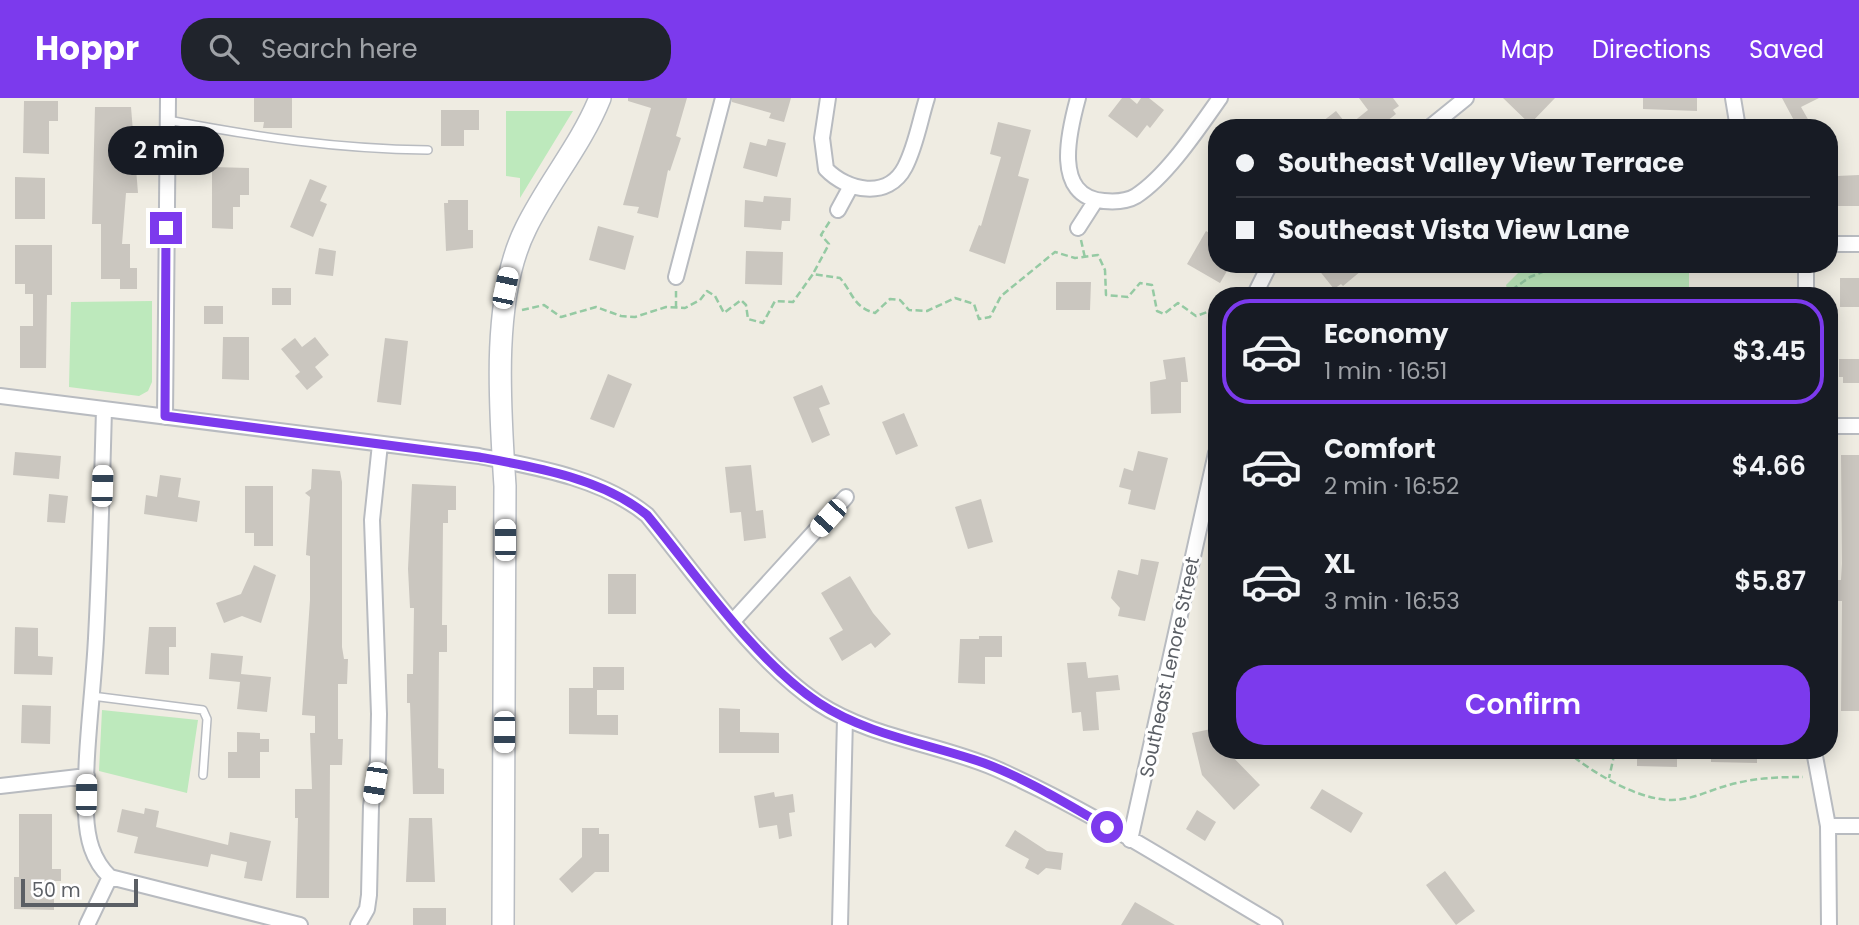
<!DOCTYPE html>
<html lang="en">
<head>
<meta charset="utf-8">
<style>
	body { margin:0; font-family:Poppins,sans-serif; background:#20242c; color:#f1f3f6; height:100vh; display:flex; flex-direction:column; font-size:26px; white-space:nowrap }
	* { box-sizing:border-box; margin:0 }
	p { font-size:23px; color:#9ea1a6 }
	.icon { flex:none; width:38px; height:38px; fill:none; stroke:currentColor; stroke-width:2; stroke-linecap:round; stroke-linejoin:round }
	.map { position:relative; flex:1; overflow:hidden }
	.sheet { position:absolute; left:1208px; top:189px; width:630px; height:472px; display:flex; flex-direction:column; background:#171b24; border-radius:28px; box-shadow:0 4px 18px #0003 }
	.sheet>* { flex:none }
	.banner { position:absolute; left:1208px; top:21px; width:630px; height:154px; border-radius:28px; box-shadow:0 4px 18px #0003; display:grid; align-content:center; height:154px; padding:0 28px; background:#171b24 }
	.scale { position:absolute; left:21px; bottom:18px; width:117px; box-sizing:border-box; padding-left:7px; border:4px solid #5b5f65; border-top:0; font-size:19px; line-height:24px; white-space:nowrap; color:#5b5f65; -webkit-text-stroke:5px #fff; paint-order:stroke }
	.end { position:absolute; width:32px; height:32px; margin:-16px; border:9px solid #7c3aed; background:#fff; box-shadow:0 0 0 4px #fff }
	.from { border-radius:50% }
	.bubble { position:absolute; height:49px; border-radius:24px; background:#171b24; box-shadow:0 4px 18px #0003; font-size:23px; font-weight:600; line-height:49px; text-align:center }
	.car { position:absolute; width:21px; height:42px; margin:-21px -10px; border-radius:9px; box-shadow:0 0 5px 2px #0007; background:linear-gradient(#fff 24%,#345 0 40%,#fff 0 76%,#345 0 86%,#fff 0) }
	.banner b { display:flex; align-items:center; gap:24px; height:66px; font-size:26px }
	.banner b+b { border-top:2px solid #363941 }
	.banner i { width:18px; height:18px; background:#f1f3f6 }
	ul { padding:12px 0 0; list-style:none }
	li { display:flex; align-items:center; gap:21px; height:105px; margin:0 14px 10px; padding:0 14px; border:4px solid transparent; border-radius:28px }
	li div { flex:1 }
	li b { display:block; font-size:26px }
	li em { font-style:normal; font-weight:600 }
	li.on { border-color:#7c3aed }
	li>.icon { width:63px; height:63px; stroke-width:1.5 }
	.cta { display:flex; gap:14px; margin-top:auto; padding:14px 28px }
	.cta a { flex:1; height:80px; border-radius:28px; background:#7c3aed; color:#fff; font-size:28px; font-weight:600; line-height:80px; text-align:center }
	header { display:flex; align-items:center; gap:42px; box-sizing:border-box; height:98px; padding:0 35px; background:#7c3aed; color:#fff }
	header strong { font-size:33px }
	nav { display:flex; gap:38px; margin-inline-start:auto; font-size:24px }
	.search { width:490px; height:63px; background:#20242c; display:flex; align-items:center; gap:18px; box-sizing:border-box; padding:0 24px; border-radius:28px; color:#9ea1a6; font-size:26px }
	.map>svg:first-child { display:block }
	.green { fill:#bde9bc }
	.building { fill:#cac6bf }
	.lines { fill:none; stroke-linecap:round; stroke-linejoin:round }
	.lane-casing { stroke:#b8bbc0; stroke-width:10 }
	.street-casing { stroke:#b8bbc0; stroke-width:18 }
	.secondary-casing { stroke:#b8bcc2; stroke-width:24 }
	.path { stroke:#95caa3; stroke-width:2.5; stroke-dasharray:7 3.5; stroke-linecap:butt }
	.lane { stroke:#fff; stroke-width:7 }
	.street { stroke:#fff; stroke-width:14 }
	.secondary { stroke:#fff; stroke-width:21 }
	.route { stroke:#7c3aed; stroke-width:9 }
	.labels { text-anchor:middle; stroke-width:6; stroke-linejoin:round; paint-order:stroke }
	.street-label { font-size:19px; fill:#5b5f65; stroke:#fff }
</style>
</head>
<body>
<header>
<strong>Hoppr</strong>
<div class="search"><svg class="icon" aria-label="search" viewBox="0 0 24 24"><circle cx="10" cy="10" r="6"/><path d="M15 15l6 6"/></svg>Search here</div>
<nav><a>Map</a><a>Directions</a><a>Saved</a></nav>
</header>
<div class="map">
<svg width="1859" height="827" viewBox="0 0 1859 827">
	<rect width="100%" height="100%" fill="#efece2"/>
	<path class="green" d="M506,13H573L520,100V80L506,78Z
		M1527,166H1689V198H1509L1506,187Z
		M152,203V284L148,293L139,298L69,289L71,204Z
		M102,612L198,622L187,695L99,673Z"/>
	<path class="building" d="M254,0H292V30H263L264,24H254Z
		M628,0H687L676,38L681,40L670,73L668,72L658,120L637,115L639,109L623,107L651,10L628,3Z
		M732,0H791L784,24L769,20L771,15L732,4Z
		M1122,0H1130L1137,6L1141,0H1149L1164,12L1150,30L1147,27L1137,40L1108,18Z
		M1359,0H1393L1399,8L1393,12L1396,16L1378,30H1314L1336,13L1348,28L1368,12Z
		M1503,0H1555L1530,26Z
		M1643,0H1697V13L1643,11Z
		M1782,0H1819L1801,9L1813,30H1798Z
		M24,3H58V23H49V56L23,55Z
		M95,9H131L138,95H126L122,146H130V170H137V191H120V181H101V126H92Z
		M441,12H479V32H464V48H441Z
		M998,24L1031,32L1018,78L1029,81L1005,166L969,153L979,127L981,128L1001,59L990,56Z
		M768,41L786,45L777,79L743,70L750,44L766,48Z
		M212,69L249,70V97H240V109H233V131L212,130Z
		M1859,77V108H1838L1837,78Z
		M15,79L45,80V121H15Z
		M310,81L327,88L320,103L327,106L313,139L290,129Z
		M764,98L791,100L790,123H782L781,132L744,129L745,102L763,104Z
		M448,102H468V132H473V150L446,153L444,105H448Z
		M598,128L634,138L625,172L589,162Z
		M1206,133L1216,139V166H1231L1220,185L1187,166Z
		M15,147H52V197H47L46,270H20V228H33V196H25V186H15Z
		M319,150L336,153L333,178L315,176Z
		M746,153L783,154L782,187L745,186Z
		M1314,166H1356L1361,173L1343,188L1341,186L1334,191Z
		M1840,180H1859V209H1840Z
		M1056,184H1091L1090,212H1056Z
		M272,190H291V207H272Z
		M204,208H223V226H204Z
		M223,239H249V282L222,281Z
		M315,239L329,257L315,269L323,279L307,292L295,278L300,274L281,251L295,240L302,249Z
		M385,240L408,243L401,307L377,304Z
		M1185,259L1188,284H1181V315L1151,316L1150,284L1166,281L1163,262Z
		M1839,261H1859V285H1843V279H1839Z
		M608,276L632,286L614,330L590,321Z
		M822,287L830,306L819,310L830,337L812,345L793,299Z
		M904,315L918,348L896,357L882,324Z
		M1138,353L1168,360L1155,412L1128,406L1131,392L1119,389L1124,370L1133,373Z
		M15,354L61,358L59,381L13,377Z
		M1841,357H1859V613H1841L1842,503H1837V482H1841L1842,466Z
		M751,367L756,413L763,412L766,440L744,443L741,414L730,415L725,369Z
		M312,371L340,373L342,384V549L344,561H348L347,586H338V641H343L342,667H330L329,800H296L298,720H295V691H312L310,635H315V618L302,617L310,502V458L306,457L310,399L305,395L311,391Z
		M160,377L181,380L178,399L200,403L197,424L144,416L146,397L157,399Z
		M412,386L456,388V412H448V425H443L442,527H447V554H439L438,670L444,671V696H413L410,605H407V576H413L414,510H410L408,471Z
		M245,388H273V448H254V435H245Z
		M49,396L68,398L65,425L47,424Z
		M981,401L993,444L968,451L955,409Z
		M1141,461L1159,464L1145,523L1118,518L1120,510L1111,500L1118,472L1138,477Z
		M254,467L276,477L261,525L242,518L224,525L216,505L241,496Z
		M608,476H636V516H608Z
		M850,478L873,515L891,536L875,550L871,545L842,563L829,540L843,532L821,495Z
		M15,529L38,530V558L53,559L52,577L14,576Z
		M149,529H176V549H169V577L145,576Z
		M979,538H1002V559H985V586L958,585L960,541H979Z
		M211,555L243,558L241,576L271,579L267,614L237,611L240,584L209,581Z
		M1086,564L1088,580L1118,577L1120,592L1096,594L1099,632L1083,633L1081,614L1072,615L1067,565Z
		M593,569H624V592H597V617H618V637L569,636V590H593Z
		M22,607L51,608L50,646L21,645Z
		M719,610L740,611V634L779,635V655H719Z
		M1216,630V653H1227L1260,687L1234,712L1202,677L1192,635Z
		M237,634L260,635V641H269V654H260V680H228V654H237Z
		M1637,653H1677V669L1637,668Z
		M1711,653H1757V665L1711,664Z
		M1322,691L1363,715L1351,735L1310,710Z
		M774,694L775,699L793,696L795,714L789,715L792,738L779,741L777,727L759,730L754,698Z
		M145,710L159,713L156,729L228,747L230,734L271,743L262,783L244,780L247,764L211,756L208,769L134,755L138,739L117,734L122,711L144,716Z
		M1197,712L1216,724L1205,743L1186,731Z
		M19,716H52V771H61V783H54V812L14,811V779H19Z
		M409,720H432L435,784H406Z
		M582,730H599V736H609V774H595L572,795L559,781L582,759Z
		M1015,732L1047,753L1063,755L1061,772L1046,770L1038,777L1025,770L1029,761L1005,748Z
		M1445,773L1475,813L1456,827L1426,787Z
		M1135,804L1175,827H1121Z
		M413,810H446V827H413Z"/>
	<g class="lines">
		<defs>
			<path id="lane" d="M168,22C257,39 337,51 428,52
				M92,598L203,612L207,621L203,677"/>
			<path id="street" d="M828,0L822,40L826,71C847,93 888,102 905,69C916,48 920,22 927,0
				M1078,0C1069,33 1052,99 1104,103C1115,104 1126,104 1136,98C1167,78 1198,31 1220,0
				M1733,0L1738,30
				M1429,30L1466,0
				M838,112L851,88
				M1078,130L1096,102
				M1829,146H1859
				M676,179L723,0
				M1254,198L1270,166
				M1806,198V166
				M0,298L479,358C535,369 602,380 647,417C697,478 754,562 818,605C871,640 940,646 997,671C1094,714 1184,774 1275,827
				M104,311C102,388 100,464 96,540C93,598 84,658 86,716C87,740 92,762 110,779L300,827
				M165,319L168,0
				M1829,328H1859
				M734,522L846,399
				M1814,653L1828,728L1829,827
				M0,688L87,678
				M1828,728H1859
				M1130,742L1216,355
				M87,827L110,779
				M358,827L367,811L369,797L371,708L378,662L379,616L372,422L380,346
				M840,827L845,620"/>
			<path id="secondary" d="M503,827L505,388C500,311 491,199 526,130C548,85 581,47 600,0"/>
		</defs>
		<use href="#lane" class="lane-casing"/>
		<use href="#street" class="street-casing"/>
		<use href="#secondary" class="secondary-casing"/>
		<path class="path" d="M1081,142L1085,160
			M1578,166H1640
			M814,174L829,146L821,137L830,123
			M1503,198L1530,179L1563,166
			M676,210V193
			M522,212L544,207L561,219L596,209L621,218L635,219L666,209L685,210L700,202L707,193L715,198L724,215L741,202L746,207L748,221L763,225L775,203L793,204L813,176L840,180C853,195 853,209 875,215L890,201L900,202L909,212L927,213L955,200L974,206L979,221L990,219L1001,198L1055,154L1075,160L1098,157L1105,172L1106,197L1128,199L1140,185L1152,187L1157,213L1164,216L1178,205L1196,218L1216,211
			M1566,653C1593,675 1646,708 1682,701C1698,699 1713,691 1729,687C1753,680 1778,679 1803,679
			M1607,653H1615L1609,680"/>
		<use href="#lane" class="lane"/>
		<use href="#street" class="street"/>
		<use href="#secondary" class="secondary"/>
	</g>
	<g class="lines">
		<path class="route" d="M166,130L165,318L479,359C535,369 602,380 647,417C696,476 756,564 819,605C867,637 930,646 984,665C1027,681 1067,706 1107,729"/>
	</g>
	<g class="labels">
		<g class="street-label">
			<text transform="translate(1169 569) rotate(-78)" y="7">Southeast Lenore Street</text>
		</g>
	</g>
</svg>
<div class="scale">50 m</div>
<i class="end from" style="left:1107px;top:729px"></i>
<i class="end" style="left:166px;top:130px"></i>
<div class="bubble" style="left:108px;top:28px;width:116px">2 min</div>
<i class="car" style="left:505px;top:190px;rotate:12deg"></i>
<i class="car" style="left:102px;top:388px;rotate:2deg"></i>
<i class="car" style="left:828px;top:420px;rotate:222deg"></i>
<i class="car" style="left:505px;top:442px;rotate:0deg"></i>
<i class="car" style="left:504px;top:634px;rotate:180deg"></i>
<i class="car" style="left:375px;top:685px;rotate:189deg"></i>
<i class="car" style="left:86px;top:697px;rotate:1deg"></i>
<div class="banner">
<b><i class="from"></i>Southeast Valley View Terrace</b>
<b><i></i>Southeast Vista View Lane</b>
</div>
<section class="sheet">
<ul>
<li class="on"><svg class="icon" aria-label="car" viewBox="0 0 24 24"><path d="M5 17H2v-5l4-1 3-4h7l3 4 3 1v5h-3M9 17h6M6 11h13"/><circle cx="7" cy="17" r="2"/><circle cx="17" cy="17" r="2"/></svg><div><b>Economy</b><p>1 min · 16:51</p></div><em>$3.45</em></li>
<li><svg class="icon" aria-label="car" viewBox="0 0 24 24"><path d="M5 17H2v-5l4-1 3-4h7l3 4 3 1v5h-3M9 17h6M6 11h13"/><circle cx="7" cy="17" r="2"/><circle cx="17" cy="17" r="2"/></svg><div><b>Comfort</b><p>2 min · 16:52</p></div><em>$4.66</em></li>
<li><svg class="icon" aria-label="car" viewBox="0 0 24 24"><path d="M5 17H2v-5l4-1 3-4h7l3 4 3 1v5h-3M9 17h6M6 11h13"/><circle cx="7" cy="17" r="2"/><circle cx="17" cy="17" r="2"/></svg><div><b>XL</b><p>3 min · 16:53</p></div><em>$5.87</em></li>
</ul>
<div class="cta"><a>Confirm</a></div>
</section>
</div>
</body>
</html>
